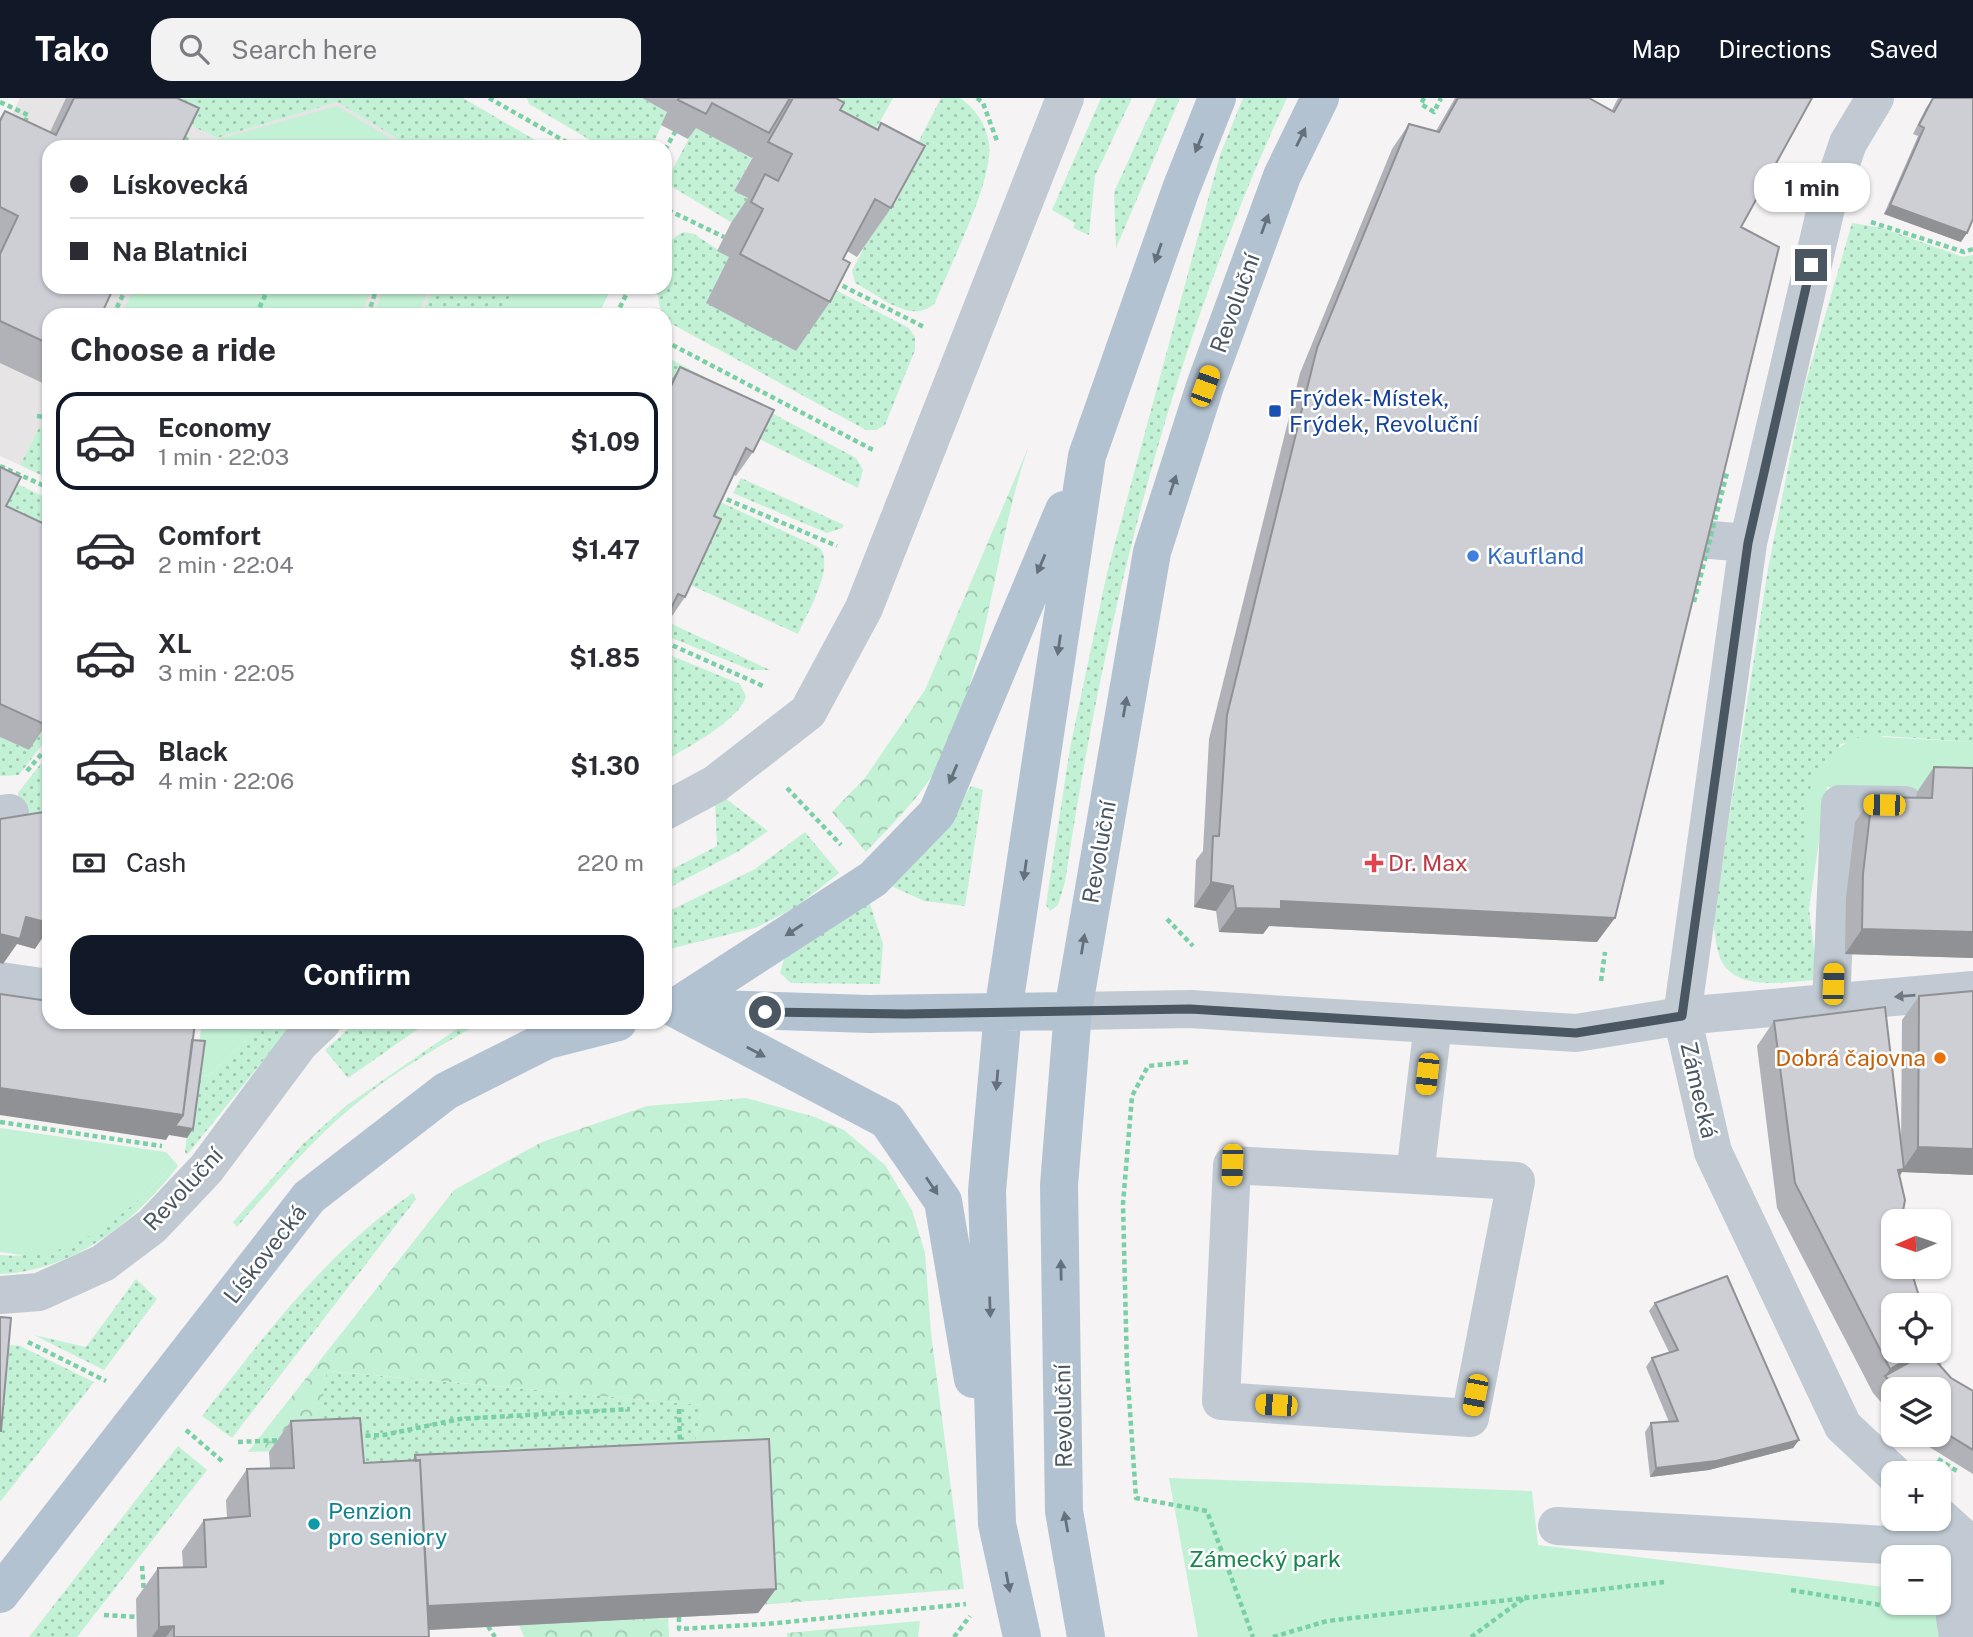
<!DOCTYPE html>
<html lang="en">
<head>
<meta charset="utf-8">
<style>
	body { margin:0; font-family:"Public Sans",sans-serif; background:#f2f2f3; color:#2b2b33; height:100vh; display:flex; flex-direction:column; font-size:26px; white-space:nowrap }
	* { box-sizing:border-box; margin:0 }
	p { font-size:23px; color:#7c7c81 }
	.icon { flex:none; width:38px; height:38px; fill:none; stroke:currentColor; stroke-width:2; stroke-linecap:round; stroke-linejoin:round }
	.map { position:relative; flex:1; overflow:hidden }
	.side { position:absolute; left:42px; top:210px; width:630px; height:721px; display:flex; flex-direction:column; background:#fff; border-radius:21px; box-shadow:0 2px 5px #0004 }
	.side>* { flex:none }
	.hud { position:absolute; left:42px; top:42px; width:630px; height:154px; border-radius:21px; box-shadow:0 2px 5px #0004; display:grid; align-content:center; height:154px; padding:0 28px; background:#fff }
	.needle { width:46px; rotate:268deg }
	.controls { position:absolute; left:1881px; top:1111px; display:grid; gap:14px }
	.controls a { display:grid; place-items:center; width:70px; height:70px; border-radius:14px; background:#fff; box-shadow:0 2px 5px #0004; font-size:35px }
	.end { position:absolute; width:32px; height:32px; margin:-16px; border:9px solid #4a5661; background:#fff; box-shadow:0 0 0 4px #fff }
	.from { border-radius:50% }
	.bubble { position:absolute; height:49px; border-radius:21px; background:#fff; box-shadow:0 2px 5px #0004; font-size:23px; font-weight:700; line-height:49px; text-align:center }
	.car { position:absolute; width:21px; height:42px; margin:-21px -10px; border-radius:9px; box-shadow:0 0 5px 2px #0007; background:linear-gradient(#f5c518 24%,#345 0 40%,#f5c518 0 76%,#345 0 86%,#f5c518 0) }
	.hud b { display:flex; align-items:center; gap:24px; height:66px; font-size:26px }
	.hud b+b { border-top:2px solid #e1e1e2 }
	.hud i { width:18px; height:18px; background:#2b2b33 }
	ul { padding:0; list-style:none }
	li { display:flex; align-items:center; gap:21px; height:98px; margin:0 14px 10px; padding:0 14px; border:4px solid transparent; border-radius:21px }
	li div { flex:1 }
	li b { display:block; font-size:26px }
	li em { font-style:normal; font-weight:700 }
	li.current { border-color:#111827 }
	li>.icon { width:63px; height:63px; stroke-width:1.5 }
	h2 { padding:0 28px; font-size:32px; line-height:84px }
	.pay { display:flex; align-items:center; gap:18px; height:77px; padding:0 28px; font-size:26px }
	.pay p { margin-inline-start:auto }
	.action { display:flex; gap:14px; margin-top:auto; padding:14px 28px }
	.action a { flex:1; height:80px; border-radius:21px; background:#111827; color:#fff; font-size:28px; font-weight:700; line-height:80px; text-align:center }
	header { display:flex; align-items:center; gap:42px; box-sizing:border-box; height:98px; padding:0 35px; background:#111827; color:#fff }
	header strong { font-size:33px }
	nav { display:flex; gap:38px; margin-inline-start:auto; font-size:24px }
	.search { width:490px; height:63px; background:#f2f2f3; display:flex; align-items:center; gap:18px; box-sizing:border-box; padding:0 24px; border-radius:21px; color:#7c7c81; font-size:26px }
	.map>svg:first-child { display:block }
	.education { fill:#e6e4e5 }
	.grass { fill:url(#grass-dots) }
	.forest { fill:url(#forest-crowns) }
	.green { fill:#c3f1d5 }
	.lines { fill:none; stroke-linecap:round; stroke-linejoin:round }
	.path { stroke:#7ad0a6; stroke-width:4.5; stroke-dasharray:5 3.5; stroke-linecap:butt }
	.minor { stroke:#c1cad2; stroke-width:38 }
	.major { stroke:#b3c2d1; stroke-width:38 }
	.path-bridge { stroke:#7ad0a6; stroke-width:4.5; stroke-dasharray:5 3.5; stroke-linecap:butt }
	.wall { fill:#b0b2b7 }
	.shaded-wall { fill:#909195 }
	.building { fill:#cdcfd5; stroke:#909195; stroke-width:2 }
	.oneway { fill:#64717d }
	.oneway2 { fill:#6e7983 }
	.route { stroke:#4a5661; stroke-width:9 }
	.transit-dot { fill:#1a4fb4; stroke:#fff; stroke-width:2.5 }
	.shop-dot { fill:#3f7fe0; stroke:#fff; stroke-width:2.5 }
	.health-dot { fill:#e0444e; stroke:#fff; stroke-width:2.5 }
	.food-dot { fill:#e8710a; stroke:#fff; stroke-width:2.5 }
	.culture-dot { fill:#0f9aa8; stroke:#fff; stroke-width:2.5 }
	.labels { text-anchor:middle; stroke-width:5; stroke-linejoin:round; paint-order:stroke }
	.street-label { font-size:23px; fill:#4a5661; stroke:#fff }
	.transit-label { font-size:23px; fill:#164399; stroke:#fff; text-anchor:start }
	.shop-label { font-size:23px; fill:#366cbe; stroke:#fff; text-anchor:start }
	.health-label { font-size:23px; fill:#be3a42; stroke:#fff; text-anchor:start }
	.food-label { font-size:23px; fill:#c56008; stroke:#fff; text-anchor:end }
	.culture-label { font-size:23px; fill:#0d838f; stroke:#fff; text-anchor:start }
	.park-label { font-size:23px; fill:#17864f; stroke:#fff }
</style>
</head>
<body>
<header>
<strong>Tako</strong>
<div class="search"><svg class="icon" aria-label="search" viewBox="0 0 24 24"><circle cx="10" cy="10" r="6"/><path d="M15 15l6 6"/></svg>Search here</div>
<nav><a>Map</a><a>Directions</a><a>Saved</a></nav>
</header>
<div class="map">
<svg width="1973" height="1539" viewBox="0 0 1973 1539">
	<defs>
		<pattern id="grass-dots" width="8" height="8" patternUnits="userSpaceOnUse" patternTransform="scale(1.75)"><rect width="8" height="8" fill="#c3f1d5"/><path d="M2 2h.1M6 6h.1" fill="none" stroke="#a0c6b0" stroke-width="1.8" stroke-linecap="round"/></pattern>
		<pattern id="forest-crowns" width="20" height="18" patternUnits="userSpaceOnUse" patternTransform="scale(1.75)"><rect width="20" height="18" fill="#c3f1d5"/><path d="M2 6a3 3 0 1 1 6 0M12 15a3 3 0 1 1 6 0" fill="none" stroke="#a0c6b0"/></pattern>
	</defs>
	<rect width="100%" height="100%" fill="#f5f3f3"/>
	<path class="education" d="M20,0H133L217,40L337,4L411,49H49V189H434L421,217H49V332L40,328L20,367L0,358V26L8,24Z"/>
	<path class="grass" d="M133,0H463L547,49H411L337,4L217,40Z
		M527,0H642L667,14L652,49H602L529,6Z
		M838,0H893L851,76L810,53Z
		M941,0H960C975,10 986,26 989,45C994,82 950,167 935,205C912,228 879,197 855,185L852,173Z
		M1101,0H1132L1095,78L1089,137L1073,130L1075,125L1052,112Z
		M1157,0H1180L1116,150L1114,94Z
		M1243,0H1287C1172,248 1105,515 1065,784L1058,807L1050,813L1046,807L1070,650L1107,475L1220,57Z
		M695,29L752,60L734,93L758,105L744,132L669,87V78Z
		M1852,125L1882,130L1963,159L1973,157V644L1884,638L1840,646L1806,725L1809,811L1818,882C1788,883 1737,895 1721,862C1716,851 1715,835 1713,823L1768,471L1803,294Z
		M684,134L694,136L729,159L824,186L909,230L915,239V252L885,327L876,332H866L670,225L660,210L656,189H665C665,169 660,143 684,134Z
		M434,189H515L500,217H421Z
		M665,258L856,360L863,372L858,390L665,294Z
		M40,328L49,332V381L20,367Z
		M0,378L49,401V469L0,438Z
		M741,380L844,427L842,430L827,435L733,395Z
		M716,402L820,450C835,470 807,515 798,536L686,485Z
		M672,526L770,572H751L667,538Z
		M665,555L740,586L746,598C741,621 687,650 666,662Z
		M49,591V638L19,677L0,678V639L29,652Z
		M49,655V741L26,739L18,695Z
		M971,688L983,692L965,808L924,803L889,787L951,718Z
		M725,700L768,733L739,753L665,792V775L717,748L715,702Z
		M805,734L839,775L796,809L755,830L665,852V815L755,771Z
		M869,803L883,846L880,886L791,885L780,875L784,861Z
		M264,924H294L187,1057L185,1054L195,975L208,979Z
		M356,924H428L348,980L325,952Z
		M467,924H482C437,950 391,975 352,1009C309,1045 274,1087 237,1129L233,1124L303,1046L347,1007Z
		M176,1065L178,1068C135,1124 74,1173 0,1176V1157C70,1164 131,1114 176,1065Z
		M413,1095L416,1101L232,1340L202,1318C265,1237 327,1153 413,1095Z
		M136,1181L157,1201L104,1272L34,1237L86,1249Z
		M0,1246L20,1248L94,1284L0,1404Z
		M326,1273L702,1307L691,1367L399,1382L315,1352Z
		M178,1348L207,1372L77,1539H29Z"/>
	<path class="forest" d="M1028,350C994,451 989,561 943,659C925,695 893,725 866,754L832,714L865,680L925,592Z
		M746,1000L815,1019L844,1032L885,1067L912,1112L925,1155L931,1235L964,1491L758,1507L691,1367L702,1307L327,1273L315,1352L248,1354L454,1092L542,1044L647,1008Z
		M668,1520L669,1539H524L519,1527Z
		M920,1523L918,1539H787V1535Z"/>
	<path class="green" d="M337,8L404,49H213L216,42Z
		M135,189H371L362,217H121Z
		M384,189H430L417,217H374Z
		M515,189H612L598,217H500Z
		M1863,638L1973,644V695L1827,689L1809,811C1807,745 1786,663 1863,638Z
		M202,924H264L208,979L195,975Z
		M0,1030L166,1054L176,1065C143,1101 84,1155 32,1157C22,1158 10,1155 0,1154Z
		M1169,1380L1532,1393L1538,1447L1893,1490L1894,1505H1939L1940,1495L1973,1502V1539H1198Z"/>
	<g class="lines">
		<path class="path" d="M489,0L575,49
			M977,0L983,5L997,43
			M1424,0L1421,6L1434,14L1441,0
			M0,4L28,17L23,28
			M181,49L187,39
			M665,52L675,34
			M665,108L668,112L665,118
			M668,112L724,139
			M1871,124L1964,154L1973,151
			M835,184L924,229
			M113,217L127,189
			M235,217L237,214L244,217
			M256,217L269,189
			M368,217L377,189
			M616,217L630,189
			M665,243L875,353
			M37,318L49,320
			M0,368L49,390
			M719,398L837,448
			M665,544L763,588
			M27,673L49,647
			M787,690L841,747
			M1167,821L1193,848
			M1601,883L1605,854
			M1188,964L1148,968L1132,998L1123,1106L1127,1270L1136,1400L1207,1413L1253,1539
			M0,1024L162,1048
			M28,1244L106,1283
			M1927,1253L1940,1268
			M679,1311L680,1349
			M186,1332L222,1363
			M357,1338L384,1337L460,1321L630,1311
			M238,1344L282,1342
			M1938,1361L1957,1373
			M142,1468L144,1495
			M1791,1492L1910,1512
			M104,1517L137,1519
			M679,1519V1531L767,1526L966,1506
			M488,1528L495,1539
			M954,1539L970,1518
			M1273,1539L1327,1523L1664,1484
			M1471,1539L1527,1498"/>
		<path class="minor" d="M1875,0L1848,45L1826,110L1748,445L1682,918L1973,892
			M1699,441L1748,445
			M665,713L715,686L808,614L864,510L1065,0
			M0,716L10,715
			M0,883L49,890
			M1831,905L1840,706L1905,707
			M1073,913L1190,911L1576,935L1682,918L1713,1054L1843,1328L1894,1376
			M1415,1077L1232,1067L1221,1303L1470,1320L1516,1083L1415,1077L1433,926
			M0,1197L39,1194L103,1165L152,1128L206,1071L300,945L322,924
			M1939,1418L1973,1449
			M1557,1428L1973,1452
			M1958,1539L1955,1520L1973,1461"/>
		<path class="major" d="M674,910L873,781L937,715L1064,412
			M674,910L887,1022L943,1103L973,1281
			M683,910L869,916L1073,913
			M0,1496L309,1099L446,993L547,942L618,924
			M1022,1539L997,1426L987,1093L1003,914L1087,358L1181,91L1217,0
			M1086,1539L1064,1413L1059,1087L1073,913L1152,454L1205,288L1282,78L1320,0"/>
		<path class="path-bridge" d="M1694,504L1727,375"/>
	</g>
	<path class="wall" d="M66,0H177L49,217V288L0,265V20L5,13L50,34Z
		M642,0H836L840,12L877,31L881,25L891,110L857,159L847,153L843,161L830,204L796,253L706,205L729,159L717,153L731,125L748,100L734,93L753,59L752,60L696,30L688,41L661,27L667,14Z
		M1455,0H1589L1612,12L1618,0H1812L1741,129L1597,844L1269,828L1263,836L1219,834L1216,813L1194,809L1196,762L1203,753L1209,641L1300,275L1392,51L1409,26L1436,33Z
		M1933,0L1961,144L1884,116L1918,38L1913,36L1926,10Z
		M680,269L753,354L736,378L734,377L714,418L685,499L668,524L665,523V291Z
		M0,369L6,408L46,435V627L29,652L0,639Z
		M1934,669L1973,670V860L1845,856L1846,800L1855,724L1872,699L1916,700L1917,694Z
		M1973,893V1077L1902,1074L1900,1078L1894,1124V1253H1929L1928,1254L1951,1280L1973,1293V1376L1910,1337H1939V1292H1894V1319L1873,1295L1777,1110L1757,948L1774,923L1901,1047L1902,922L1919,898Z
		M1655,1205L1799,1342L1793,1350L1709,1372L1650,1379L1645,1334L1651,1325L1669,1324L1646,1269L1652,1260L1669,1254L1649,1213Z
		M291,1323L364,1365L412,1363L415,1357L776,1491L758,1515L429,1532V1539H137L136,1501L158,1470L183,1469L182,1453L204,1422L227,1420L226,1402L247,1371L270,1370L269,1354Z"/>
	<path class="shaded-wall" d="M1890,107L1967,135L1961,144L1884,116Z
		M1211,784L1233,788L1216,813L1194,809Z
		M1281,803L1615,820L1597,844L1269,828L1263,836L1219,834L1236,810Z
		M26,819L49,825V830L35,851L17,846L3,866L0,865V836Z
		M1862,831L1973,834V860L1845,856Z
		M0,990L183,1017L193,1031L187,1040L169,1037L166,1042L0,1017Z
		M1918,1049L1973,1051V1077L1902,1074L1887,1095L1898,1072L1903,1071Z
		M1922,1253H1929L1916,1271L1885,1278L1890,1271Z
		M1799,1342L1793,1350L1709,1372L1650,1379L1656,1370Z
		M776,1491L758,1515L406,1533L423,1508Z
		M174,1528L166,1539H152L159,1529Z"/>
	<path class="building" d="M74,0H177L199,10L180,49H49V189H114L101,217H49V246L0,223V156L18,118L0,109V23L5,13L56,37Z
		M679,0H790L769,35L712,5L706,16L678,2Z
		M793,0H836L844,5L840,12L878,32L881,25L925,48L891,110L875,101L843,161L850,165L830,204L740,156L763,111L751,104L765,76L778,83L792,56L768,44Z
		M1458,0H1589L1614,14L1622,0H1812L1741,129L1779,149L1615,820L1281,803V811L1236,810L1233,788L1211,784L1213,738H1219L1227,617L1317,250L1409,26L1439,34Z
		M1933,0H1973V121L1967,135L1890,107L1924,30L1919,27Z
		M680,269L774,312L753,354L746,350L714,418L721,421L685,499L678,496L665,522V301Z
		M0,369L21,379L6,408L49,428L46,435L49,437V621L46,627L0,606Z
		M1934,669L1973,670V834L1862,831L1863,776L1872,699L1932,700Z
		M44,714L49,756V825L26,819L20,841L0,836V721Z
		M1973,893V1051L1918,1049L1919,898Z
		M0,896L49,903V924H188L195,925L183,1017L0,990Z
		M1885,909L1904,1071L1898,1072L1905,1102L1901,1124H1894V1169H1910L1922,1208H1894V1253H1922L1890,1271L1795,1085L1774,923Z
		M192,942L205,943L193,1031L175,1028L183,1017Z
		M1727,1178L1799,1342L1716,1363L1656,1370L1651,1325L1678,1323L1652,1260L1678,1252L1655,1205Z
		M0,1219L11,1220L1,1333H0Z
		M1928,1254L1951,1280L1973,1293V1352L1939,1331V1292H1897L1885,1278Z
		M360,1320L364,1365L420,1362L429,1539H174V1528L159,1529L158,1470L206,1469L204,1422L250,1418L247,1371L294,1370L291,1323Z
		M769,1341L776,1491L428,1508L420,1362L416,1363L415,1357Z"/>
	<defs><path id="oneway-solid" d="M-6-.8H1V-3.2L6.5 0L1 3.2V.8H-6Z" transform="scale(1.75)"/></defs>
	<g class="oneway">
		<use href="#oneway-solid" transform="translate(1301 39) rotate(-64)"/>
		<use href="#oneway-solid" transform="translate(1199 45) rotate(112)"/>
		<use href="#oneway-solid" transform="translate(1265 126) rotate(-70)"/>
		<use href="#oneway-solid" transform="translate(1158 155) rotate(109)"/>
		<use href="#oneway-solid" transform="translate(1173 387) rotate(-72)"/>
		<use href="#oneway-solid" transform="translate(1041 466) rotate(113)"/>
		<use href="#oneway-solid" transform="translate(1059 547) rotate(98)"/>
		<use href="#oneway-solid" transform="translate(1125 609) rotate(-80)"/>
		<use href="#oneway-solid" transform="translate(953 676) rotate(113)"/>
		<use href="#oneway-solid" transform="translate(1025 772) rotate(98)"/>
		<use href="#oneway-solid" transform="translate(794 832) rotate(147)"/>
		<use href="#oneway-solid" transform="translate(1083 846) rotate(-81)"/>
		<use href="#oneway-solid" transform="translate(756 954) rotate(28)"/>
		<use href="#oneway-solid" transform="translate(997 982) rotate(95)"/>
		<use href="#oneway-solid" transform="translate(932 1088) rotate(56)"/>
		<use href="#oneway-solid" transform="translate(1061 1172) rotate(-91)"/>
		<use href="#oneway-solid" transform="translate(990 1209) rotate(88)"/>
		<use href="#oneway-solid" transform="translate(1066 1424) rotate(-100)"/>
		<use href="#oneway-solid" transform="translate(1008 1484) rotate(79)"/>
	</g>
	<use class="oneway2" href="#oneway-solid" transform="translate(1905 898) rotate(175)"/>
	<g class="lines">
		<path class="route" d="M765,914L906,916L1190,911L1576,935L1682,918L1748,445L1811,167"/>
	</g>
	<rect class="transit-dot" x="1268" y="306" width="14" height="14" rx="3.5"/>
	<circle class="shop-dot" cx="1473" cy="458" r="7"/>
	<path class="health-dot" d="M1370.5 754.5h7v7h7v7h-7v7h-7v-7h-7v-7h7z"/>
	<circle class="food-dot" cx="1940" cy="960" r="7"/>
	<circle class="culture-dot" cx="314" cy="1426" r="7"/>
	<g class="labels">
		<g class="street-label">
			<text transform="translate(1235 205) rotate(-70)" y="8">Revoluční</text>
			<text transform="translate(1099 754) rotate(-80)" y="8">Revoluční</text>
			<text transform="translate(1699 992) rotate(77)" y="8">Zámecká</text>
			<text transform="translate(183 1091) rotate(-47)" y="8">Revoluční</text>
			<text transform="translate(265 1156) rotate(-52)" y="8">Lískovecká</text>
			<text transform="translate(1063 1318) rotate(-91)" y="8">Revoluční</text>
		</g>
		<g class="transit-label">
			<text x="1289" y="308">Frýdek-Místek,<tspan x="1289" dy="26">Frýdek, Revoluční</tspan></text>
		</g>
		<g class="shop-label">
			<text x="1487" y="466">Kaufland</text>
		</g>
		<g class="health-label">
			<text x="1388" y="773">Dr. Max</text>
		</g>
		<g class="food-label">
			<text x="1926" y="968">Dobrá čajovna</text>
		</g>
		<g class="culture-label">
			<text x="328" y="1421">Penzion<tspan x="328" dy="26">pro seniory</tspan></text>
		</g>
		<g class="park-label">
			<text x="1265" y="1469">Zámecký park</text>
		</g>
	</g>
</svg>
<div class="controls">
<a><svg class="needle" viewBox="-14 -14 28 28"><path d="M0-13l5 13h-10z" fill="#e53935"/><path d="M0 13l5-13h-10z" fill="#7c7c81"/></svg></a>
<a><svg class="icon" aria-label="locate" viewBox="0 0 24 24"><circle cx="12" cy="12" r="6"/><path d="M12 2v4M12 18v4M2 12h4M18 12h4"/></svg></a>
<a><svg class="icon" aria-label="layers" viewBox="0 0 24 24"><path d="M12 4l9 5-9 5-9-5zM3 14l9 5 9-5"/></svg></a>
<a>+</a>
<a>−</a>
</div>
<i class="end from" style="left:765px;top:914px"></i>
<i class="end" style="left:1811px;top:167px"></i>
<div class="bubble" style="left:1754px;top:65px;width:116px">1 min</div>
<i class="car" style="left:1205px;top:288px;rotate:20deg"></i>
<i class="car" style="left:1884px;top:707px;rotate:271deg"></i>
<i class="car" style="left:1833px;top:886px;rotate:2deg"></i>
<i class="car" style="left:1427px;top:976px;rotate:187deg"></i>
<i class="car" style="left:1232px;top:1067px;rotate:182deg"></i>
<i class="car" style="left:1475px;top:1297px;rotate:191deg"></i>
<i class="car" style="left:1276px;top:1307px;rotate:274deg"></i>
<div class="hud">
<b><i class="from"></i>Lískovecká</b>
<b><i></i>Na Blatnici</b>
</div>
<section class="side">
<h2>Choose a ride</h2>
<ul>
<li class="current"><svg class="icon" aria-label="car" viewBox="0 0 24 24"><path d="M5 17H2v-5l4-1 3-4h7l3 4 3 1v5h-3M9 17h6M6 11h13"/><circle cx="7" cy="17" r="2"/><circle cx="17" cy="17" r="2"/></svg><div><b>Economy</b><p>1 min · 22:03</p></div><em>$1.09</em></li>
<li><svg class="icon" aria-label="car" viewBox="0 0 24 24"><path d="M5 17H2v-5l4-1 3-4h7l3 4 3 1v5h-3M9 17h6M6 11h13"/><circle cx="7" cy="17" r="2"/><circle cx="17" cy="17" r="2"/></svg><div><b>Comfort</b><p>2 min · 22:04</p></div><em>$1.47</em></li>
<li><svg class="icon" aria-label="car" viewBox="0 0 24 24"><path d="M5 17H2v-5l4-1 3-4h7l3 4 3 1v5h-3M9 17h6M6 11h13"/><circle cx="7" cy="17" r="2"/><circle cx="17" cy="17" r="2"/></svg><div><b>XL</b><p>3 min · 22:05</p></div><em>$1.85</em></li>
<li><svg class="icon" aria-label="car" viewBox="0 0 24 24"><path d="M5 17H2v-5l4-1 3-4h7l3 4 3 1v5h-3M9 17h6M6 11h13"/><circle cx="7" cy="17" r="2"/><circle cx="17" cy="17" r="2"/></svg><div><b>Black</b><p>4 min · 22:06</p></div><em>$1.30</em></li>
</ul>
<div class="pay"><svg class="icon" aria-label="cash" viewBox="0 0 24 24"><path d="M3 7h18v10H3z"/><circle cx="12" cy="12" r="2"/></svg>Cash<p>220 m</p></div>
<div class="action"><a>Confirm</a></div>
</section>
</div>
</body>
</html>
